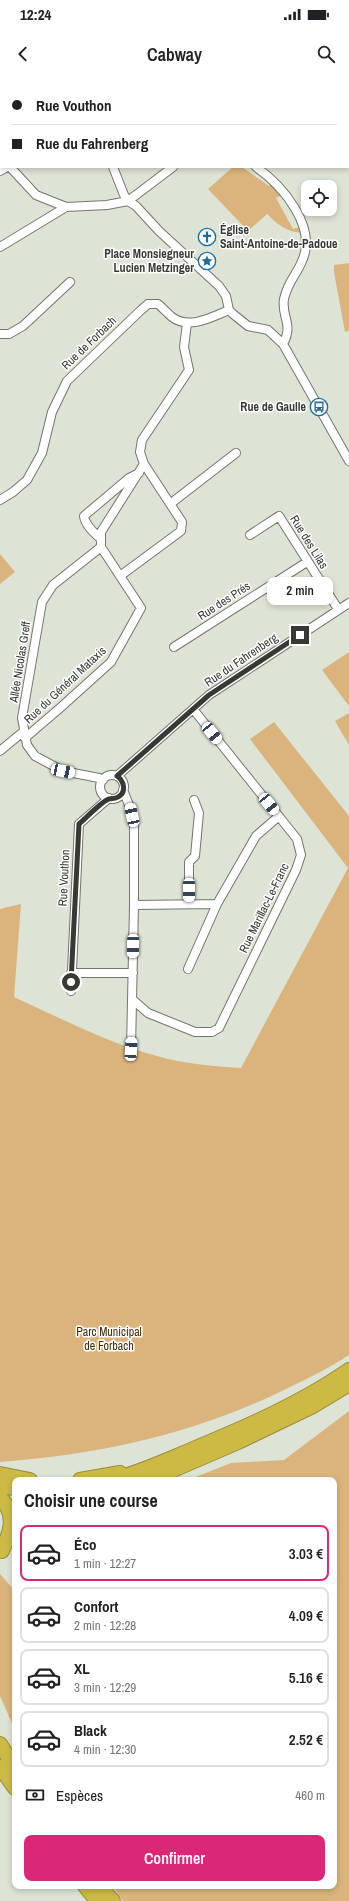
<!DOCTYPE html>
<html lang="fr">
<head>
<meta charset="utf-8">
<style>
	body { margin:0; font-family:"Archivo Narrow",sans-serif; background:#f2f2f2; color:#202124; height:100vh; display:flex; flex-direction:column; font-size:15px; white-space:nowrap }
	* { box-sizing:border-box; margin:0 }
	p { font-size:13px; color:#757577 }
	.icon { flex:none; width:22px; height:22px; fill:none; stroke:currentColor; stroke-width:2; stroke-linecap:round; stroke-linejoin:round }
	.map { position:relative; flex:1; overflow:hidden }
	.panel { position:absolute; left:12px; top:1397px; width:325px; height:412px; display:flex; flex-direction:column; background:#fff; border-radius:8px; box-shadow:0 2px 6px #0003 }
	.panel>* { flex:none }
	.hud { position:absolute; left:0px; top:0px; width:349px; height:88px; box-shadow:0 2px 6px #0003; display:grid; align-content:center; height:88px; padding:0 12px; background:#fff }
	.buttons { position:absolute; left:301px; top:100px; display:grid; gap:8px }
	.buttons a { display:grid; place-items:center; width:36px; height:36px; border-radius:8px; background:#fff; box-shadow:0 2px 6px #0003; font-size:20px }
	.end { position:absolute; width:18px; height:18px; margin:-9px; border:5px solid #373933; background:#fff; box-shadow:0 0 0 2px #fff }
	.from { border-radius:50% }
	.bubble { position:absolute; height:28px; border-radius:8px; background:#fff; box-shadow:0 2px 6px #0003; font-size:13px; font-weight:600; line-height:28px; text-align:center }
	.car { position:absolute; width:12px; height:24px; margin:-12px -6px; border-radius:5px; box-shadow:0 0 3px 1px #0007; background:linear-gradient(#fff 24%,#345 0 40%,#fff 0 76%,#345 0 86%,#fff 0) }
	.hud b { display:flex; align-items:center; gap:14px; height:38px; font-size:15px }
	.hud b+b { border-top:1px solid #e0e0e0 }
	.hud i { width:10px; height:10px; background:#202124 }
	ul { padding:0; list-style:none }
	li { display:flex; align-items:center; gap:12px; height:56px; margin:0 8px 6px; padding:0 4px; border:2px solid #e0e0e0; border-radius:8px }
	li div { flex:1 }
	li b { display:block; font-size:15px }
	li em { font-style:normal; font-weight:600 }
	li.active { border-color:#db2777 }
	li>.icon { width:36px; height:36px; stroke-width:1.5 }
	h2 { padding:0 12px; font-size:18px; line-height:48px }
	.pay { display:flex; align-items:center; gap:10px; height:44px; padding:0 12px; font-size:15px }
	.pay p { margin-inline-start:auto }
	.button { display:flex; gap:8px; margin-top:auto; padding:8px 12px }
	.button a { flex:1; height:46px; border-radius:8px; background:#db2777; color:#fff; font-size:16px; font-weight:600; line-height:46px; text-align:center }
	.status { display:flex; justify-content:space-between; align-items:center; height:28px; padding:0 20px; background:#fff; direction:ltr }
	.status svg { height:11px; fill:currentColor }
	header { display:flex; justify-content:space-between; align-items:center; height:52px; padding:0 12px; background:#fff; font-size:18px; font-weight:600 }
	.map>svg:first-child { display:block }
	.green { fill:#dab47c }
	.lines { fill:none; stroke-linecap:round; stroke-linejoin:round }
	.street-casing { stroke:#72776b; stroke-width:10 }
	.highway-casing { stroke:#988d3e; stroke-width:16 }
	.street { stroke:#fff; stroke-width:8 }
	.highway { stroke:#ccba44; stroke-width:14 }
	.route { stroke:#373933; stroke-width:5 }
	.labels { text-anchor:middle; stroke-width:3; stroke-linejoin:round; paint-order:stroke }
	.poi-label { font-size:12px; font-weight:bold; fill:#373933; stroke:#fff; text-anchor:end }
	.street-label { font-size:12px; fill:#373933; stroke:#fff }
	.park-label { font-size:12px; fill:#422d08; stroke:#fff }
</style>
</head>
<body>
<div class="status"><b>12:24</b><svg viewBox="0 0 49 12"><path d="M0 12V9h3v3zM5 12V6h3v6zM10 12V3h3v9zM15 12V0h3v12zM26 1h20v11H26zM47 4h2v5h-2z"/></svg></div>
<header><svg class="icon" aria-label="back" viewBox="0 0 24 24"><path d="M15 5l-7 7 7 7"/></svg>Cabway<svg class="icon" aria-label="search" viewBox="0 0 24 24"><circle cx="10" cy="10" r="6"/><path d="M15 15l6 6"/></svg></header>
<div class="map">
<svg width="349" height="1821" viewBox="0 0 349 1821">
	<rect width="100%" height="100%" fill="#dde3d5"/>
	<path class="green" d="M233,87H242L269,106L272,103L282,115L276,118L293,149L303,146L305,152C290,155 277,144 267,134L248,151L208,109Z
		M349,183V251L345,252L334,192V185Z
		M0,474L15,492L0,504Z
		M349,572V626L322,590Z
		M349,633V665L335,641Z
		M274,642L349,736V1275C329,1288 309,1298 288,1308C195,1354 103,1374 0,1382V829L21,824L14,917C60,938 108,963 157,976C184,984 213,986 241,988L348,788L250,659Z
		M349,1331V1821H123L113,1806H334V1400H188L231,1383L284,1380Z
		M0,1494L15,1511V1650L0,1616Z"/>
	<g class="lines">
		<defs>
			<path id="street" d="M104,1V0
				M0,74L1,75
				M10,87L36,115L66,127L107,125L128,121L136,126L159,151L219,206L226,216L229,230L233,234L248,246L268,250L283,264L349,381
				M113,87L124,115L128,121
				M256,87C282,105 318,147 302,181C296,196 288,201 284,219C281,237 294,244 283,264
				M0,91L7,87
				M128,121L173,87
				M0,167L66,127
				M0,254H9L23,246L70,202
				M0,420L13,412L27,400L42,373L52,332L67,301L140,231L148,224H158C163,228 167,233 172,237C189,250 212,237 229,230
				M170,424L236,373
				M250,455L279,436L338,529
				M101,459C94,453 85,445 84,436L129,398L139,393
				M101,467L120,496
				M174,567L307,482
				M25,658L60,628L111,582L141,528L120,496L181,451L182,442L144,384
				M0,671L24,651
				M100 707a12 12 0 1 1 24 0a12 12 0 1 1-24 0Z
				M117,696L209,615L349,523
				M103,700L99,698L63,691L35,676L27,665L22,638L42,522L53,505L101,467V452L144,384L140,372L142,360L189,290L184,267L187,243
				M123,710L129,725L134,745V825L131,969
				M189,824V782L195,776L199,733L194,720
				M134,825L217,824
				M188,889L217,824L256,756L279,736
				M71,893H133
				M71,911L79,744L109,718
				M133,920L148,933L195,952H212L219,948L296,790L301,775L297,759L193,629"/>
			<path id="highway" d="M0,1394L30,1400
				M80,1400L120,1393
				M111,1400C139,1393 165,1381 191,1370C246,1347 300,1324 349,1290
				M150,1400L238,1362L313,1326L349,1304
				M0,1406L15,1408
				M0,1417C17,1435 11,1451 2,1471
				M0,1664L15,1688
				M0,1687L15,1708
				M85,1806L97,1821
				M100,1806L113,1821"/>
		</defs>
		<use href="#street" class="street-casing"/>
		<use href="#highway" class="highway-casing"/>
		<use href="#street" class="street"/>
		<use href="#highway" class="highway"/>
	</g>
	<g class="lines">
		<path class="route" d="M71,902L79,744C85,739 102,721 109,719C112,718 115,719 118,717C127,712 124,701 117,696L209,615L300,555"/>
	</g>
	<defs>
		<symbol id="church-ring" viewBox="-11 -11 22 22"><circle r="9.5" fill="#fff" stroke="#216c9f" stroke-width="1.5"/><path d="M-1.2-6h2.4v3.5h3.3v2.4h-3.3V6h-2.4V-.1h-3.3v-2.4h3.3Z" fill="#216c9f"/></symbol>
		<symbol id="sight-ring" viewBox="-11 -11 22 22"><circle r="9.5" fill="#fff" stroke="#216c9f" stroke-width="1.5"/><path d="M0-6L1.8-2.2L6-1.7L2.9 1.2L3.7 5.4L0 3.3L-3.7 5.4L-2.9 1.2L-6-1.7L-1.8-2.2Z" fill="#216c9f"/></symbol>
		<symbol id="bus-ring" viewBox="-11 -11 22 22"><circle r="9.5" fill="#fff" stroke="#216c9f" stroke-width="1.5"/><path d="M-5-6H5V4H4V6H2V4H-2V6H-4V4H-5ZM-3.5-4V0h7V-4ZM-3.5 1.2v1.5H-2V1.2ZM2 1.2v1.5H3.5V1.2Z" fill="#216c9f"/></symbol>
	</defs>
	<g fill-rule="evenodd">
		<use href="#church-ring" x="197" y="147" width="20" height="20"/>
		<use href="#sight-ring" x="197" y="171" width="20" height="20"/>
		<use href="#bus-ring" x="309" y="317" width="20" height="20"/>
	</g>
	<g class="labels">
		<g class="poi-label">
			<text x="220" y="154" text-anchor="start">Église<tspan x="220" dy="14">Saint-Antoine-de-Padoue</tspan></text>
			<text x="194" y="178">Place Monsiegneur<tspan x="194" dy="14">Lucien Metzinger</tspan></text>
			<text x="306" y="331">Rue de Gaulle</text>
		</g>
		<g class="street-label">
			<text transform="translate(89 263) rotate(-44)" y="4">Rue de Forbach</text>
			<text transform="translate(309 462) rotate(58)" y="4">Rue des Lilas</text>
			<text transform="translate(224 521) rotate(-33)" y="4">Rue des Prés</text>
			<text transform="translate(241 580) rotate(-34)" y="4">Rue du Fahrenberg</text>
			<text transform="translate(20 582) rotate(-81)" y="4">Allée Nicolas Greff</text>
			<text transform="translate(65 605) rotate(-43)" y="4">Rue du Général Mataxis</text>
			<text transform="translate(64 798) rotate(-87)" y="4">Rue Vouthon</text>
			<text transform="translate(264 828) rotate(-64)" y="4">Rue Marillac-Le-Franc</text>
		</g>
		<g class="park-label">
			<text x="109" y="1256">Parc Municipal<tspan x="109" dy="14">de Forbach</tspan></text>
		</g>
	</g>
</svg>
<div class="buttons">
<a><svg class="icon" aria-label="locate" viewBox="0 0 24 24"><circle cx="12" cy="12" r="6"/><path d="M12 2v4M12 18v4M2 12h4M18 12h4"/></svg></a>
</div>
<i class="end from" style="left:71px;top:902px"></i>
<i class="end" style="left:300px;top:555px"></i>
<div class="bubble" style="left:267px;top:497px;width:66px">2 min</div>
<i class="car" style="left:212px;top:653px;rotate:141deg"></i>
<i class="car" style="left:63px;top:691px;rotate:102deg"></i>
<i class="car" style="left:269px;top:724px;rotate:141deg"></i>
<i class="car" style="left:132px;top:735px;rotate:348deg"></i>
<i class="car" style="left:189px;top:810px;rotate:180deg"></i>
<i class="car" style="left:133px;top:866px;rotate:181deg"></i>
<i class="car" style="left:131px;top:969px;rotate:3deg"></i>
<div class="hud">
<b><i class="from"></i>Rue Vouthon</b>
<b><i></i>Rue du Fahrenberg</b>
</div>
<section class="panel">
<h2>Choisir une course</h2>
<ul>
<li class="active"><svg class="icon" aria-label="car" viewBox="0 0 24 24"><path d="M5 17H2v-5l4-1 3-4h7l3 4 3 1v5h-3M9 17h6M6 11h13"/><circle cx="7" cy="17" r="2"/><circle cx="17" cy="17" r="2"/></svg><div><b>Éco</b><p>1 min · 12:27</p></div><em>3.03 €</em></li>
<li><svg class="icon" aria-label="car" viewBox="0 0 24 24"><path d="M5 17H2v-5l4-1 3-4h7l3 4 3 1v5h-3M9 17h6M6 11h13"/><circle cx="7" cy="17" r="2"/><circle cx="17" cy="17" r="2"/></svg><div><b>Confort</b><p>2 min · 12:28</p></div><em>4.09 €</em></li>
<li><svg class="icon" aria-label="car" viewBox="0 0 24 24"><path d="M5 17H2v-5l4-1 3-4h7l3 4 3 1v5h-3M9 17h6M6 11h13"/><circle cx="7" cy="17" r="2"/><circle cx="17" cy="17" r="2"/></svg><div><b>XL</b><p>3 min · 12:29</p></div><em>5.16 €</em></li>
<li><svg class="icon" aria-label="car" viewBox="0 0 24 24"><path d="M5 17H2v-5l4-1 3-4h7l3 4 3 1v5h-3M9 17h6M6 11h13"/><circle cx="7" cy="17" r="2"/><circle cx="17" cy="17" r="2"/></svg><div><b>Black</b><p>4 min · 12:30</p></div><em>2.52 €</em></li>
</ul>
<div class="pay"><svg class="icon" aria-label="cash" viewBox="0 0 24 24"><path d="M3 7h18v10H3z"/><circle cx="12" cy="12" r="2"/></svg>Espèces<p>460 m</p></div>
<div class="button"><a>Confirmer</a></div>
</section>
</div>
</body>
</html>
